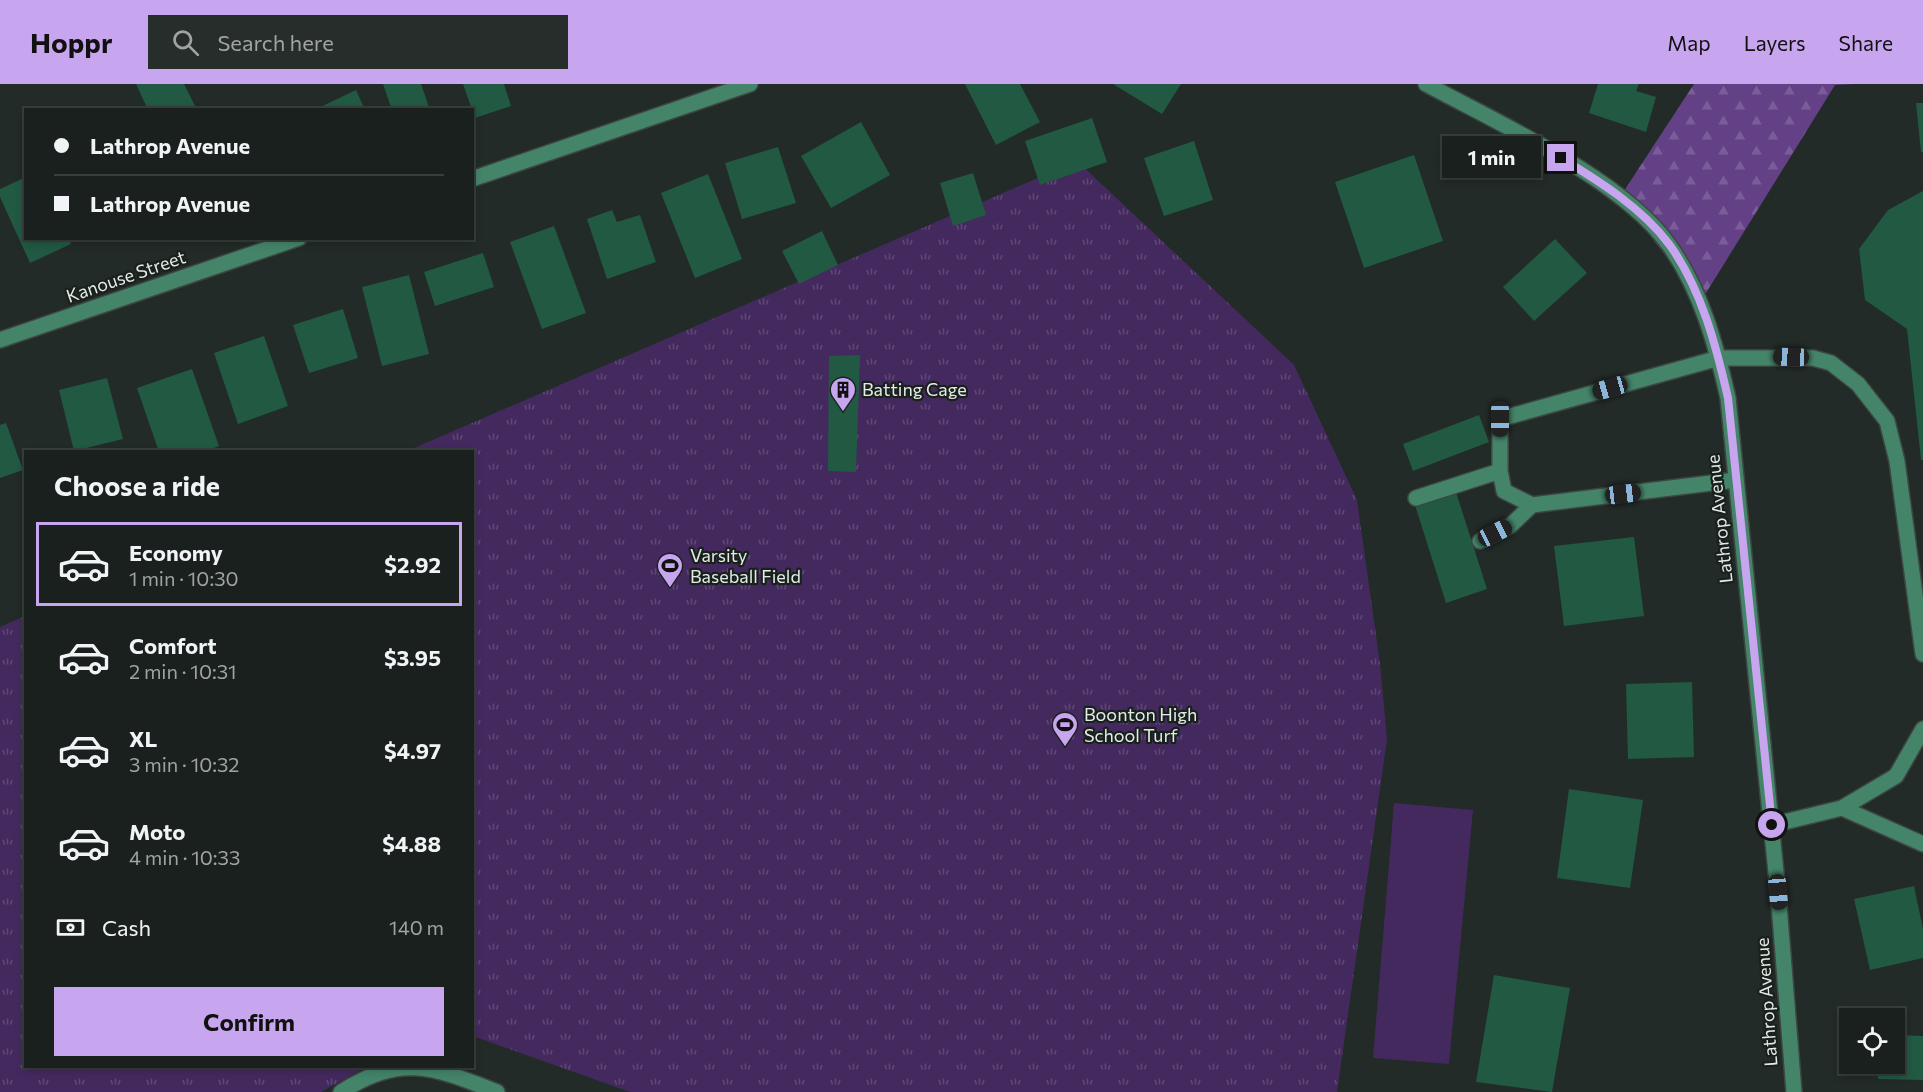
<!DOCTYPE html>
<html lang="en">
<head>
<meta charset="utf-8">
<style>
	body { margin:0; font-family:Commissioner,sans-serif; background:#272d2a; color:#f1f3f6; height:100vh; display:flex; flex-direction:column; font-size:22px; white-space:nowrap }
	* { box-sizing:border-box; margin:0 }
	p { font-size:20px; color:#9fa3a4 }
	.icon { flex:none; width:33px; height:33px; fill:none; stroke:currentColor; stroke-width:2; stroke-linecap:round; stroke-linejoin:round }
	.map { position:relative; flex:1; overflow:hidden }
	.drawer { position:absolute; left:24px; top:366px; width:450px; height:618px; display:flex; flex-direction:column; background:#1a201d; border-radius:0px; box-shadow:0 3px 9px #0003,0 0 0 2px #383e3b }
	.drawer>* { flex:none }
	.guide { position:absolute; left:24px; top:24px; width:450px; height:132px; border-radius:0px; box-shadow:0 3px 9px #0003,0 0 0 2px #383e3b; display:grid; align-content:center; height:132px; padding:0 30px; background:#1a201d }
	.fabs { position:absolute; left:1839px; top:924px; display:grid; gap:12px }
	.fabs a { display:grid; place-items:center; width:66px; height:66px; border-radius:0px; background:#1a201d; box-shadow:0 3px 9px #0003,0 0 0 2px #383e3b; font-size:30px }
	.end { position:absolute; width:27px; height:27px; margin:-14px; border:8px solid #c8a6ef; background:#111; box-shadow:0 0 0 3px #111 }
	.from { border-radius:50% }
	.bubble { position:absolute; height:42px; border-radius:0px; background:#1a201d; box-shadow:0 3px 9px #0003,0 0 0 2px #383e3b; font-size:20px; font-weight:700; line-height:42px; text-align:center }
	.car { position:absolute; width:18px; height:36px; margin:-18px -9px; border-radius:8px; box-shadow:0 0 4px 2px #0007; background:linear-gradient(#222 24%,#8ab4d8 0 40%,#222 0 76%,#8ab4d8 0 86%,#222 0) }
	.guide b { display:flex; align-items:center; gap:21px; height:57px; font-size:22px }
	.guide b+b { border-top:2px solid #383e3b }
	.guide i { width:15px; height:15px; background:#f1f3f6 }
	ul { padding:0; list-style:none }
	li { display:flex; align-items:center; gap:18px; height:84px; margin:0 12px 9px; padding:0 18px; border:3px solid transparent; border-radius:0px }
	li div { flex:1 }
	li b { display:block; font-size:22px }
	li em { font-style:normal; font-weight:700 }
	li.current { border-color:#c8a6ef }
	li>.icon { width:54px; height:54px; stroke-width:1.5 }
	h2 { padding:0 30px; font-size:27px; line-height:72px }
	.pay { display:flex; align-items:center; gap:15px; height:66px; padding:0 30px; font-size:22px }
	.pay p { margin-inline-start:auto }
	.cta { display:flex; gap:12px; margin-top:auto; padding:12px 30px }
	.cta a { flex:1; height:69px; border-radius:0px; background:#c8a6ef; color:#111; font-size:24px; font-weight:700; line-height:69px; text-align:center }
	header { display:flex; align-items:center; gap:36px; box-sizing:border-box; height:84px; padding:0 30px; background:#c8a6ef; color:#111 }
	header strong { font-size:28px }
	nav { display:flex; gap:33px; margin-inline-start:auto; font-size:21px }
	.search { width:420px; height:54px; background:#272d2a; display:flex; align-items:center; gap:15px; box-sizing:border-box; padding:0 21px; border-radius:0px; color:#9fa3a4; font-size:22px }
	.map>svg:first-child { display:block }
	.green { fill:#44295f }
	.forest { fill:url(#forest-firs) }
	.park { fill:url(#park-tufts) }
	.building { fill:#215943 }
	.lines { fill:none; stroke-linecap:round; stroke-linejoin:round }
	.minor-casing { stroke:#3d4642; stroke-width:18 }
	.minor { stroke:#44856a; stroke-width:15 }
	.route { stroke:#c8a6ef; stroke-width:8 }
	.labels { text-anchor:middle; stroke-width:4.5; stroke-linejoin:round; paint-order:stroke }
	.street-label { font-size:18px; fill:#e4eae7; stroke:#19211d }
	.poi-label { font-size:18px; fill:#e4eae7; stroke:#19211d; text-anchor:start }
</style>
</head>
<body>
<header>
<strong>Hoppr</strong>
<div class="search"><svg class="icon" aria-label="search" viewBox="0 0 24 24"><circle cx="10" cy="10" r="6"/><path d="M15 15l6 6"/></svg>Search here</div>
<nav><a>Map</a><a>Layers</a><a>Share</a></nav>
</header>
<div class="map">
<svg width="1923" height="1008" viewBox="0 0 1923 1008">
	<defs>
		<pattern id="forest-firs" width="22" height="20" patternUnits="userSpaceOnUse" patternTransform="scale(1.5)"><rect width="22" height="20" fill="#644187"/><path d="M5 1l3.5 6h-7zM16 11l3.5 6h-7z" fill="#7a5d98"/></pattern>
		<pattern id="park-tufts" width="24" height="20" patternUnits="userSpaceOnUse" patternTransform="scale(1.5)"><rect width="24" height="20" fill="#44295f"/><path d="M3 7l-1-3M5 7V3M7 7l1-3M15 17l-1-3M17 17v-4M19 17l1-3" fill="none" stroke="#5f4876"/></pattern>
	</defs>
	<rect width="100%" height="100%" fill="#222b27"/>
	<path class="green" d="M1394,719L1473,726L1449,980L1373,974Z"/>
	<path class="forest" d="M1694,0H1854L1835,1L1701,217L1620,113Z"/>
	<path class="park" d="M1077,77L1294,281L1357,416L1380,580L1387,655L1337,1008H630L473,952L472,368H405Z
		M25,532L26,982L366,983L321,1008H0V543Z"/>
	<path class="building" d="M136,0H184L196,24L148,26Z
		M383,0H421L430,26H392Z
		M463,0H504L511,22L475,34Z
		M965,0H1020L1040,38L996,61Z
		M1113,0H1181L1162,30Z
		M1598,0H1639L1636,7L1656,13L1646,48L1589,29Z
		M356,6L365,26H314Z
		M1916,19H1923V68H1921Z
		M1092,34L1107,78L1040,101L1025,57Z
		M861,38L890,91L831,124L801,72Z
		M1194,57L1213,116L1164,132L1144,74Z
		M778,63L796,119L742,135L725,79Z
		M1414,71L1443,157L1364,184L1335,98Z
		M973,89L986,131L953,142L940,99Z
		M708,90L742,175L695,194L661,109Z
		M26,93V154H68L71,160L30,179L0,113V105Z
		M1923,107V376H1921L1907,245L1865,216L1859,165L1888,126Z
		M612,126L617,138L640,131L656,178L607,195L587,135Z
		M554,142L586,229L542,245L510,158Z
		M822,147L838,181L799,200L782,167Z
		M1555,155L1587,189L1534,237L1503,203Z
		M483,169L494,203L435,222L424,188Z
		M409,191L429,270L382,282L362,203Z
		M343,225L358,274L309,289L293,241Z
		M264,252L288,322L238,340L214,269Z
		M860,271L856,388L828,387L829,272Z
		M192,285L219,362L204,368H159L137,304Z
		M107,294L123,355L74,367L59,306Z
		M1479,331L1489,358L1413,387L1403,360Z
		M6,339L23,386L0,394V341Z
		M1456,408L1487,505L1446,519L1415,421Z
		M1634,453L1644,532L1564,542L1554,462Z
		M1692,598L1694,673L1628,675L1626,600Z
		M1569,705L1643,716L1630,804L1557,794Z
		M1914,802L1923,845V874L1870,886L1854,815Z
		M1494,891L1570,904L1552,1008L1476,998Z
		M1894,951L1923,952V996L1878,995V980H1894Z"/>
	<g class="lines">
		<defs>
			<path id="minor" d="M1426,0C1498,39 1622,95 1669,161C1701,206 1716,261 1728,314L1778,808L1794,1008
				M472,95L750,0
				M0,256L299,154
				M1736,396L1532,421L1504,407L1500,387V335L1719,274H1813L1831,279L1858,300L1887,337L1897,377L1923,570
				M1416,414L1500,387
				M1480,457L1510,442L1532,421
				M1842,724L1923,760
				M1772,741L1842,724L1896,692L1923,645
				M341,1008C403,969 433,983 497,1008"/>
		</defs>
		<use href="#minor" class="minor-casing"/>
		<use href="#minor" class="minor"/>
	</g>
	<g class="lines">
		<path class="route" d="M1561,74C1599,97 1642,124 1669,160C1701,204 1716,261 1728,314L1772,741"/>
	</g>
	<defs>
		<symbol id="building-pin" viewBox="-11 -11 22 30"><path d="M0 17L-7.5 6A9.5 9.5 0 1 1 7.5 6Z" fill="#c8a6ef" stroke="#19211d"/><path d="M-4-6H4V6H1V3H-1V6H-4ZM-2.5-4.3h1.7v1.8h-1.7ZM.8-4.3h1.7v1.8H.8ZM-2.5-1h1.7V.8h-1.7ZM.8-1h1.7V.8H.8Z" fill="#111"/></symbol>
		<symbol id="stadium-pin" viewBox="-11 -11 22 30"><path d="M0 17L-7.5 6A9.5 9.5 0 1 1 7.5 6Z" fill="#c8a6ef" stroke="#19211d"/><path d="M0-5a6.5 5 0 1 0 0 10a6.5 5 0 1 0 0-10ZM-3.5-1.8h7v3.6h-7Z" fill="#111"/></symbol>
	</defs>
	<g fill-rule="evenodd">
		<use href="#building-pin" x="828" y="291" width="30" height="40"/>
		<use href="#stadium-pin" x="655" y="467" width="30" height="40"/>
		<use href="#stadium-pin" x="1050" y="626" width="30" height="40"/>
	</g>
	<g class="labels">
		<g class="street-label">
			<text transform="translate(126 193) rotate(-19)" y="6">Kanouse Street</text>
			<text transform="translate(1720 435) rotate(-96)" y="6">Lathrop Avenue</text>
			<text transform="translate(1767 918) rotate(-94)" y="6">Lathrop Avenue</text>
		</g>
		<g class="poi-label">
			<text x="862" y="312">Batting Cage</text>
			<text x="690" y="478">Varsity<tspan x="690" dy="21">Baseball Field</tspan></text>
			<text x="1084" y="637">Boonton High<tspan x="1084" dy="21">School Turf</tspan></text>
		</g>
	</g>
</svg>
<div class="fabs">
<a><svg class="icon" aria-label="locate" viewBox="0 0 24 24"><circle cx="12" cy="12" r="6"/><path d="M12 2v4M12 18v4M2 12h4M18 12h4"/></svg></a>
</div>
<i class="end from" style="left:1772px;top:741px"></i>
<i class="end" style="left:1561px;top:74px"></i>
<div class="bubble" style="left:1442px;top:52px;width:99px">1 min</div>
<i class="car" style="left:1791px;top:273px;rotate:272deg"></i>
<i class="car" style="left:1610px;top:304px;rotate:254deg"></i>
<i class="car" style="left:1500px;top:335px;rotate:180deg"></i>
<i class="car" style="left:1623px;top:410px;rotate:83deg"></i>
<i class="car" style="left:1495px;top:449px;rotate:63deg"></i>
<i class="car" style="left:1778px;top:808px;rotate:175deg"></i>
<div class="guide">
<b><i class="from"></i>Lathrop Avenue</b>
<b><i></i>Lathrop Avenue</b>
</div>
<section class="drawer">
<h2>Choose a ride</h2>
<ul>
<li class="current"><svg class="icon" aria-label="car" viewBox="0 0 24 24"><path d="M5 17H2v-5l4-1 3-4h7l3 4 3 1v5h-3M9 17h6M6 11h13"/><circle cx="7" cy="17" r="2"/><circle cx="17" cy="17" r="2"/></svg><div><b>Economy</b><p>1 min · 10:30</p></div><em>$2.92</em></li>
<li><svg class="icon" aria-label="car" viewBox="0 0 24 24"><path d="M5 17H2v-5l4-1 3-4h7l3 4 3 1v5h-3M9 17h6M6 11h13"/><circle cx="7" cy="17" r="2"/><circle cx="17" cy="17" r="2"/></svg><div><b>Comfort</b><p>2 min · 10:31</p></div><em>$3.95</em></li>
<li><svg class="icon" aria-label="car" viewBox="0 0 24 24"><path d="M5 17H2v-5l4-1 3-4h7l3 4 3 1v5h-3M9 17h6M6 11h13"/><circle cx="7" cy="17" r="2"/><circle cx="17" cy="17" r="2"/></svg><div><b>XL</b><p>3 min · 10:32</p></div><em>$4.97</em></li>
<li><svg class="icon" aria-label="car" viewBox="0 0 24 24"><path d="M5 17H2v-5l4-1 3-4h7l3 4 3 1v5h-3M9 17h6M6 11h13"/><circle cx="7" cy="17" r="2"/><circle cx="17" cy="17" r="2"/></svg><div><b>Moto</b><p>4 min · 10:33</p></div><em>$4.88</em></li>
</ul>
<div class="pay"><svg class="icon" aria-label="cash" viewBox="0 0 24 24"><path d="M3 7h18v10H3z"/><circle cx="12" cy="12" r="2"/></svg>Cash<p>140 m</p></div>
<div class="cta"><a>Confirm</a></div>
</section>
</div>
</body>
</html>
